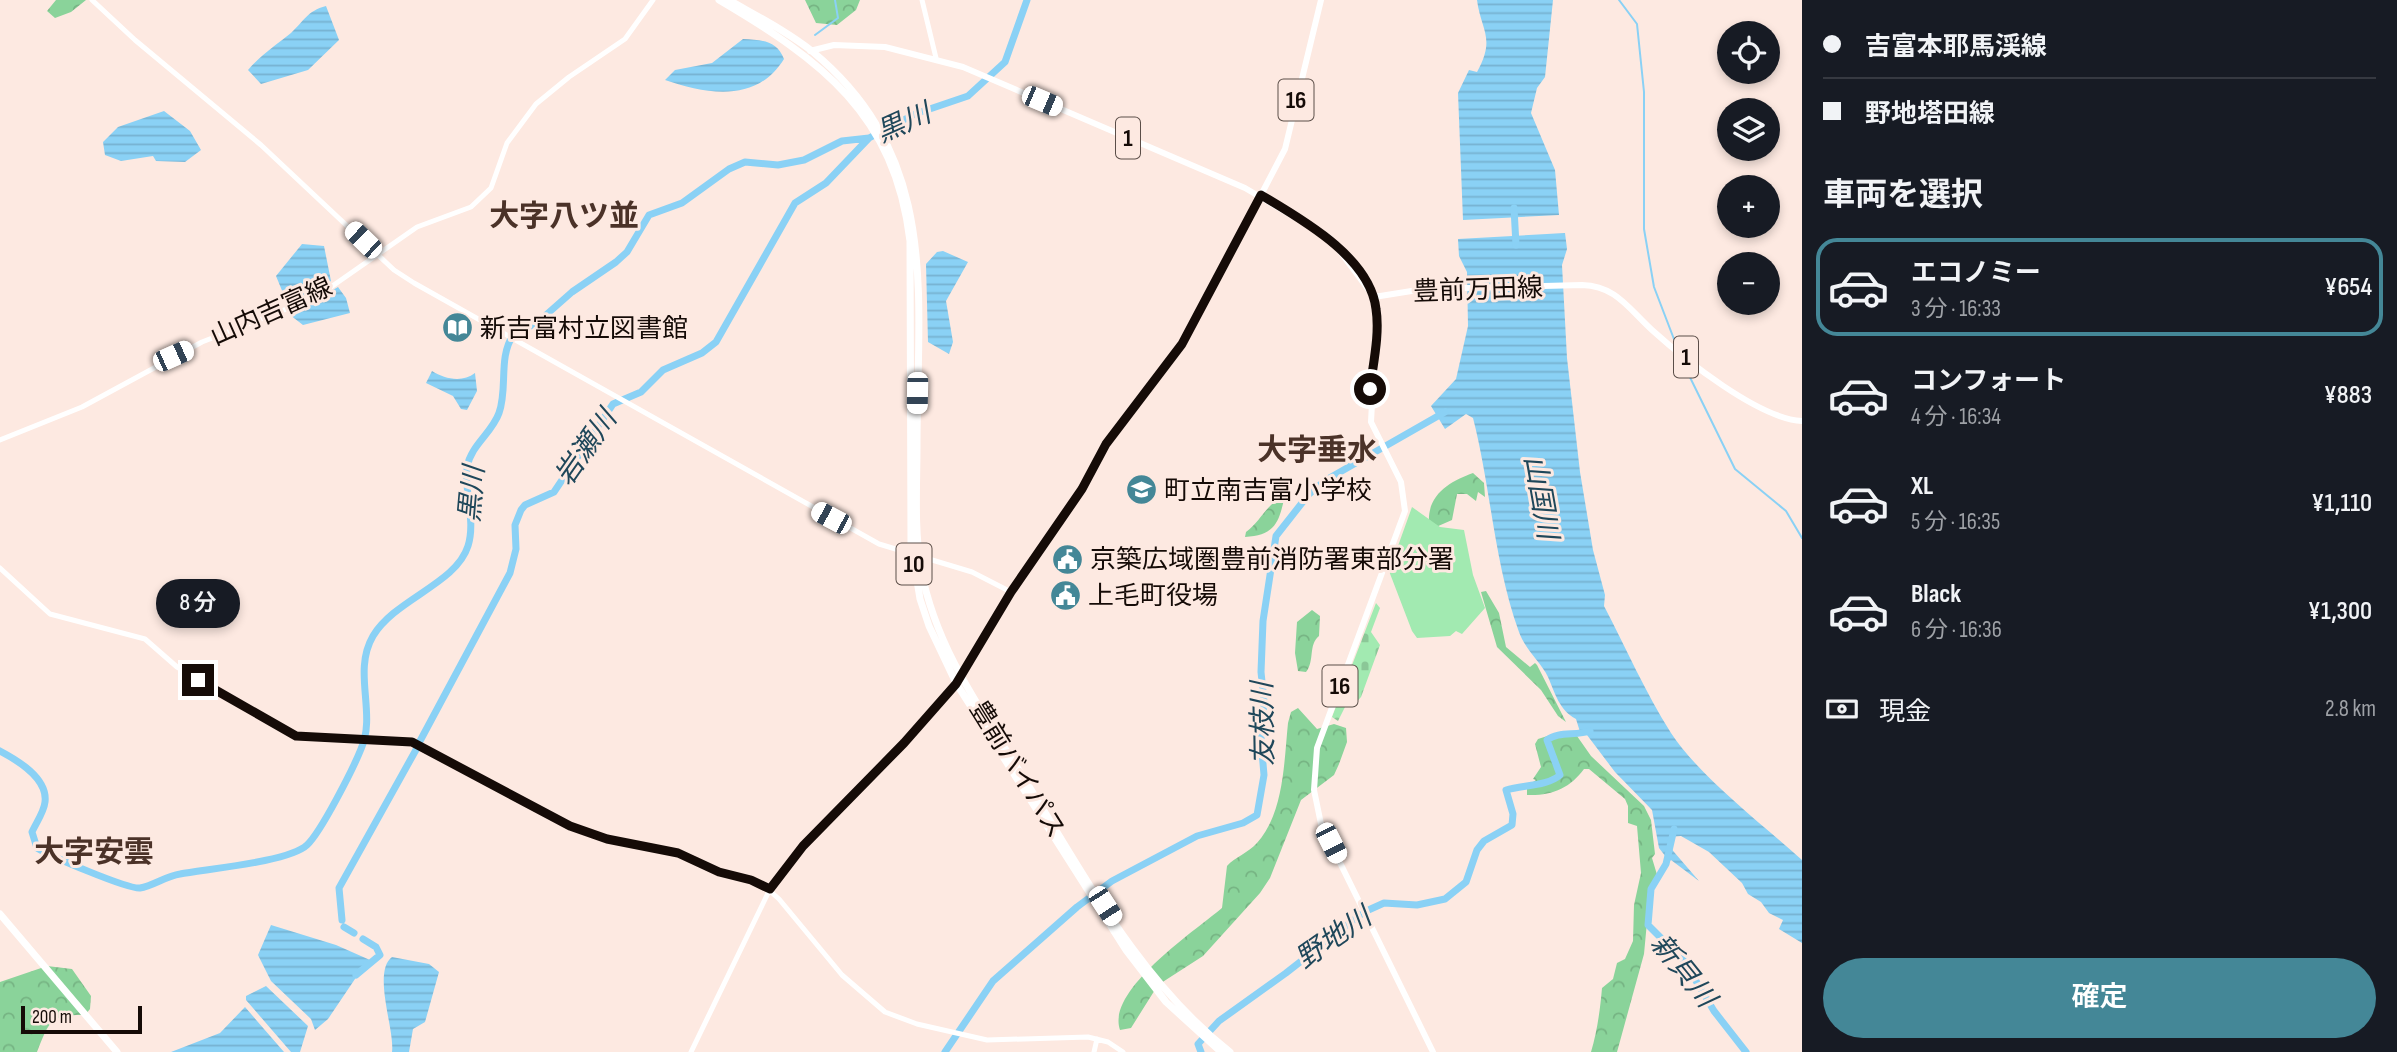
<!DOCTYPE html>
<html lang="ja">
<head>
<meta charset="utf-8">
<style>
	body { margin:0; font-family:"Sofia Sans Condensed","Noto Sans JP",sans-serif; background:#20242c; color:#f1f3f6; height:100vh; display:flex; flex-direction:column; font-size:26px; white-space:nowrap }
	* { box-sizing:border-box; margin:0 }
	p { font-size:23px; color:#9ea1a6 }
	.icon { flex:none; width:38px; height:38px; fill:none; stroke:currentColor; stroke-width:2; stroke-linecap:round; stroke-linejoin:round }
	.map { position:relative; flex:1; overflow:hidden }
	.details { display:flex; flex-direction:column; background:#171b24; width:595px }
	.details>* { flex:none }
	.guide { display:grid; align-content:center; height:154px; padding:0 21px; background:#171b24 }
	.buttons { position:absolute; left:1717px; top:21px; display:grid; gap:14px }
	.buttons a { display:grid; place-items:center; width:63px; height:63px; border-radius:50%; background:#171b24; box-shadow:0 4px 10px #0003; font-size:35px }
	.scale { position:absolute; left:21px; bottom:18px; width:121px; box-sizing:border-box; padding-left:7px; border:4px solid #150b07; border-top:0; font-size:19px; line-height:24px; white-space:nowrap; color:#150b07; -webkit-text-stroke:5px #fde9e1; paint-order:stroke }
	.end { position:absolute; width:32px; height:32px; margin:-16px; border:9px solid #150b07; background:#fff; box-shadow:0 0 0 4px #fff }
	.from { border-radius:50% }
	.bubble { position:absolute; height:49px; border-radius:24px; background:#171b24; box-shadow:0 4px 10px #0003; font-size:23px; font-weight:600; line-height:49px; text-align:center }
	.car { position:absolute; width:21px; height:42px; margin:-21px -10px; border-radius:9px; box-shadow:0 0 5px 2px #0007; background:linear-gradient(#fff 24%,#345 0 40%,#fff 0 76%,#345 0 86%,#fff 0) }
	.guide b { display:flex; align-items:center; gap:24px; height:66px; font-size:26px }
	.guide b+b { border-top:2px solid #363941 }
	.guide i { width:18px; height:18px; background:#f1f3f6 }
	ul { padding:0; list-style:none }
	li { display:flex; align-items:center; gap:21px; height:98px; margin:0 14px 10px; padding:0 7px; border:4px solid transparent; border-radius:21px }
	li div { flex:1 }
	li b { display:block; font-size:26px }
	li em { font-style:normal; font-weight:600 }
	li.selected { border-color:#448797 }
	li>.icon { width:63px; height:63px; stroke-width:1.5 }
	h2 { padding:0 21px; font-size:32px; line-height:84px }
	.pay { display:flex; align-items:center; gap:18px; height:77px; padding:0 21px; font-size:26px }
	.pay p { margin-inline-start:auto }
	.primary-button { display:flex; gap:14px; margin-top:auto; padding:14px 21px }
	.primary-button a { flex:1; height:80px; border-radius:42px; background:#448797; color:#fff; font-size:28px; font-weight:600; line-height:80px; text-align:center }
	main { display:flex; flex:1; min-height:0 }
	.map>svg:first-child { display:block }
	.forest { fill:url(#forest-crowns) }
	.cemetery { fill:url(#cemetery-stones) }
	.green { fill:#a2eab1 }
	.water { fill:url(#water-rules) }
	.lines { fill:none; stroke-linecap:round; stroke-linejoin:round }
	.stream { stroke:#8ad1f5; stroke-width:2 }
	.river { stroke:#8ad1f5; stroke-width:7 }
	.secondary { stroke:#fff; stroke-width:5 }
	.primary { stroke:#fff; stroke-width:6 }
	.highway { stroke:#fff; stroke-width:7 }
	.route { stroke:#150b07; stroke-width:9 }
	.labels { text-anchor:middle; stroke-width:6; stroke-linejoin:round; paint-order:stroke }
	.shield { fill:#fde9e1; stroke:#5b4e48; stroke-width:2 }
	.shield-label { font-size:24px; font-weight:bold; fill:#150b07 }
	.street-label { font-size:26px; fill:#150b07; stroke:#fde9e1 }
	.poi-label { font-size:26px; fill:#150b07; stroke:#fde9e1; text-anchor:start }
	.water-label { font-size:28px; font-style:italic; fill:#1f475a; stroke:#fde9e1 }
	.quarter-label { font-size:30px; font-weight:bold; fill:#4b3228; stroke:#fde9e1 }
</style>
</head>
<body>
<main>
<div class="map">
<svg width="1802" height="1052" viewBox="0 0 1802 1052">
	<defs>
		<pattern id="forest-crowns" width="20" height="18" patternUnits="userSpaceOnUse" patternTransform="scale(1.75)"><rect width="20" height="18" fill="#8ad39a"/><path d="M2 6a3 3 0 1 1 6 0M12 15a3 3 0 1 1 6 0" fill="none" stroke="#76b483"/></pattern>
		<pattern id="cemetery-stones" width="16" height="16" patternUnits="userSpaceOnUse" patternTransform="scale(1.75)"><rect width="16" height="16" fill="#a2eab1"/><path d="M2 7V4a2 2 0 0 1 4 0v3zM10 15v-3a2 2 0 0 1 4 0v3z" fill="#8bc797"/></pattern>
		<pattern id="water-rules" width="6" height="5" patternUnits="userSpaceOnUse" patternTransform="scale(1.75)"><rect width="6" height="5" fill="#8ad1f5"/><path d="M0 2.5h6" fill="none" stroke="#76b2d1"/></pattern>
	</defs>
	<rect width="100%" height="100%" fill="#fde9e1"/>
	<path class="forest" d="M56,0H86L71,12L55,18L47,11Z
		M805,0H860L856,10L837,25L816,23Z
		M1473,473L1484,483L1485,497L1478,492L1476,501L1467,494H1457L1452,520L1436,527L1429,523C1427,494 1451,481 1473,473Z
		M1285,495C1279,522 1276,535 1245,537L1246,532C1262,520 1266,504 1285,495Z
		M1486,591L1499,613L1506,647L1530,667L1535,663L1537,665L1566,722L1558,716L1541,690L1497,647L1481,592Z
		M1312,610L1320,616L1319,636C1308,645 1315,661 1306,672L1298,671L1295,653L1297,622Z
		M1298,708L1317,729L1334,724L1346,728L1347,742L1339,764L1334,775L1301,800L1270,878L1260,893L1203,956L1158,985L1131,1028L1120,1030C1106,990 1195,931 1222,908L1227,866C1235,857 1248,853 1257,843C1284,813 1284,762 1288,723L1291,712Z
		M1563,731L1577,736L1591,756L1644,806L1651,820L1655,854L1652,858L1658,878L1650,890L1644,954L1617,1052H1591C1597,1032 1600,1011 1602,988L1613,979L1617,963L1625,959L1633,941L1634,905L1641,873L1637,826L1628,823V806L1625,799L1589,769H1584C1570,788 1552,796 1527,795V786L1536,780L1533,779L1541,767L1535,744L1538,739Z
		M47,966L72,969L91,996L90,1009L85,1015C50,1014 49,1022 37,1052H0V982Z"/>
	<path class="cemetery" d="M1376,603L1380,608L1371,632L1380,645L1361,697L1354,705L1347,703L1338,721L1332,717Z"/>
	<path class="green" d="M1412,507L1440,527L1464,530L1473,575L1485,608L1462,634L1456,631L1450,636L1417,638L1412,631L1389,571Z"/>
	<path class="water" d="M1477,0H1553L1545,77L1537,88L1531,113L1555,170L1559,215L1463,220L1458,93L1469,70L1477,72C1496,38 1481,31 1477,0Z
		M326,6L339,40L308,70L261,84L248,70C261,55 276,45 291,33C304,21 307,11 326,6Z
		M743,39C761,40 777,40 784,59C756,104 706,94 665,80L675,70L712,63Z
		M164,111L190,131L201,150L185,162L156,161L153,156L121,161L105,155L103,142L118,127Z
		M1565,233L1567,249L1562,265L1567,358L1580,472L1593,550L1605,595L1604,606C1626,648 1645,692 1671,733C1700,777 1762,824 1802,860V943L1779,929L1783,920L1769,913L1761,902L1748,894L1742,883L1709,852L1681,836L1669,837L1672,846L1668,845L1699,881L1671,860L1663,867L1666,857L1659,848L1652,810L1615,772L1587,735H1581L1576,719C1559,710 1555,693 1548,677C1541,662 1526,651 1519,632C1494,563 1491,488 1473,418L1466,414L1445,429L1431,406L1456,379L1468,326L1467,272L1459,256L1458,239Z
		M302,244L324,246L331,281L288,305L276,276Z
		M943,251L968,262L946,301L953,342L949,354L928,342L926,264L937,252Z
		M338,287L346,298L350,313L303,325L290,315Z
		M432,371C445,379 462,383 475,373L477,391L467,410L461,409L453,396L426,383Z
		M271,925L336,945L370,960L355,973L357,976L328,1019L315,1030L311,1019L271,981L258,955Z
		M392,957L429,964L439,972L425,1022L413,1029L409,1052H392C395,1030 372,972 392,957Z
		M266,986L308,1026L300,1052H291L246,1000V996Z
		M245,1007L284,1052H171L220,1033Z"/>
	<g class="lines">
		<path class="stream" d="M1619,0L1637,24L1644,92V229L1654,287L1677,347
			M815,35L838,18L835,0
			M1681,359L1735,469L1786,511L1802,538"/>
		<path class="river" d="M1514,208L1516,245
			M420,741L510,573L516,549L515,525L521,510L525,505L554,492L613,404L641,392L663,370L702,353L716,342L795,203L826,183L869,138
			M0,751C17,760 48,778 45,802C44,812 36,823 32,832L37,848C50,856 127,889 140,888C153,886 166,876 180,874C206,869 289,862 307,845C321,832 353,769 361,749C377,713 352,672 373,636C395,599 456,584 468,546C476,521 464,492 467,467C471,445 492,433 499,413C508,388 498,358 513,335L538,322L572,292L616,262L627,252L649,215L682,203L729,169L745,162L778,165L804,160L842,141L869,138L915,114L968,96L1005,62L1027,0
			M1674,829L1666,864L1651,889L1648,925L1684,961L1714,1011L1746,1052
			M342,920L339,888L417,748
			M344,927L354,933
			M356,975L380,955L376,947L363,939
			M945,1052L993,981L1077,907L1112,881L1197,836L1243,823L1257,815L1264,775L1261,740L1264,701L1261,672L1263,621L1276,536L1309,494L1326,480L1445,412
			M1201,1052L1198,1044L1219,1021L1286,973L1364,912L1384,903L1417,905L1445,899L1466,882L1477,850L1484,841L1512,825L1513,814L1506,790C1523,785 1548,786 1560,775L1547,740C1558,731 1576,736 1590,731"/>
		<path class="secondary" d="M92,0L135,40L261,145L394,270L414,283L879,544L972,572L1011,592
			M922,0L936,58
			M0,440L82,407L202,342L302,303L331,287L417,227L471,207L491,188L507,143L536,104L569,77L625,39L653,0
			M0,568L50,614L145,639L177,667L296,736L412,742L570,826L607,839L678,853L719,872L762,884L779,899L842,975L885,1012L917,1024L987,1040L1088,1037L1108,1042L1123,1052
			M691,1052L770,889L803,846L887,761L956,683L1011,592L1082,489L1106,444L1182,344L1261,195
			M1094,1052L1097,1039"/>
		<path class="primary" d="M810,51L834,45L885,47L963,67L1245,188L1330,238L1374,297L1377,310L1371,422L1401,482L1405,511L1317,748L1314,790L1321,824L1433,1052
			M1261,195L1285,149L1321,0
			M1374,297L1424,289L1582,285C1616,286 1628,308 1652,330C1684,359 1759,419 1802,421"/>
		<path class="highway" d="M719,0C821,60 895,114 910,241L911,544L920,599L929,626L956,683L1126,950L1166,1002L1221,1052
			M729,0C757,16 788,32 813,52C942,159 917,297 917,446C917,486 914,529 921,569C936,650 984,714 1027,783C1086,878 1141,982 1230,1052
			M0,914L117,1052"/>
	</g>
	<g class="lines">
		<path class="route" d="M198,680L296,736L412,742L570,826L607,839L678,853L719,872L751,880L770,889L803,846L904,743L956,684L1011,592L1082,489L1106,444L1182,344L1261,195C1301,219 1370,257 1376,309C1380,334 1373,364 1370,389"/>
	</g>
	<defs>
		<symbol id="library-disc" viewBox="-11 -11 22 22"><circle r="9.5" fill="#448797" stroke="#fde9e1"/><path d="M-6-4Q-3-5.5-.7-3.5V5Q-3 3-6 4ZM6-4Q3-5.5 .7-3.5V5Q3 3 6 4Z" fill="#fff"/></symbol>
		<symbol id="school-disc" viewBox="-11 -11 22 22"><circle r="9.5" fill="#448797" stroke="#fde9e1"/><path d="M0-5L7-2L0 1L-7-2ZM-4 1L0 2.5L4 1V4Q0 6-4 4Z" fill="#fff"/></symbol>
		<symbol id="civic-disc" viewBox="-11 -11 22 22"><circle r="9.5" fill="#448797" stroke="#fde9e1"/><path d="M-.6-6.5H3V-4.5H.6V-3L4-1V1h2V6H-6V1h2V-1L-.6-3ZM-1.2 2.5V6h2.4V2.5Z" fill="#fff"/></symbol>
	</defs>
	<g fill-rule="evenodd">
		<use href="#library-disc" x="440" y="310" width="35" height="35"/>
		<use href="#school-disc" x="1124" y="472" width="35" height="35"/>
		<use href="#civic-disc" x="1050" y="542" width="35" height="35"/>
		<use href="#civic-disc" x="1048" y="578" width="35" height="35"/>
	</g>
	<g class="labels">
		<g class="shield">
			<rect x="1278.5" y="79.5" width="35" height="41" rx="5"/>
			<rect x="1116" y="117.5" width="24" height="41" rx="5"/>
			<rect x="1674" y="336.5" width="24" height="41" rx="5"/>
			<rect x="896.5" y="543.5" width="35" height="41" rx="5"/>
			<rect x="1322.5" y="665.5" width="35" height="41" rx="5"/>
		</g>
		<g class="shield-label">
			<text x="1296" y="108">16</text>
			<text x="1128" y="146">1</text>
			<text x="1686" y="365">1</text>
			<text x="914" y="572">10</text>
			<text x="1340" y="694">16</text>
		</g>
		<g class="street-label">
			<text transform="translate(1478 289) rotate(-2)" y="9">豊前万田線</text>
			<text transform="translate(271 311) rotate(-24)" y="9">山内吉富線</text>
			<text transform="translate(1018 769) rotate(58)" y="9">豊前バイパス</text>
		</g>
		<g class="poi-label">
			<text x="480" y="337">新吉富村立図書館</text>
			<text x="1164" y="499">町立南吉富小学校</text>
			<text x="1090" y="568">京築広域圏豊前消防署東部分署</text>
			<text x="1088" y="604">上毛町役場</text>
		</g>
		<g class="water-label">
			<text transform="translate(903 122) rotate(-24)" y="10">黒川</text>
			<text transform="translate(585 447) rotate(-55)" y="10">岩瀬川</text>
			<text transform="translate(471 494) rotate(-85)" y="10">黒川</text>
			<text transform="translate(1542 497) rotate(80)" y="10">山国川</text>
			<text transform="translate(1262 724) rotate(-91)" y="10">友枝川</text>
			<text transform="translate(1333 937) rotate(-35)" y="10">野地川</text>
			<text transform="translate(1684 970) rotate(51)" y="10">新貝川</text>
		</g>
		<g class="quarter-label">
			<text x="564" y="226">大字八ツ並</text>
			<text x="1317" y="460">大字垂水</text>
			<text x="94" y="862">大字安雲</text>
		</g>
	</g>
</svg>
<div class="buttons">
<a><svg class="icon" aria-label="locate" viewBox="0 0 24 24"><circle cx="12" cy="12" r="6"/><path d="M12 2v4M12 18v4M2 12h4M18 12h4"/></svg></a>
<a><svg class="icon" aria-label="layers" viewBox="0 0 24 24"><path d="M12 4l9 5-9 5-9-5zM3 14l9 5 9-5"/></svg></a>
<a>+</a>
<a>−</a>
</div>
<div class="scale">200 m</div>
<i class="end from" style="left:1370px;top:389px"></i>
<i class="end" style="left:198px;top:680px"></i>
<div class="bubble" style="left:156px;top:579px;width:84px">8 分</div>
<i class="car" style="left:1042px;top:101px;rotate:113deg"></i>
<i class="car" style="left:363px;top:240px;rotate:314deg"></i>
<i class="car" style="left:173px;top:356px;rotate:66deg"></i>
<i class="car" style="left:917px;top:393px;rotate:181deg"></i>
<i class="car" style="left:831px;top:518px;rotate:298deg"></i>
<i class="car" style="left:1331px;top:843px;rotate:153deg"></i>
<i class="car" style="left:1105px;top:906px;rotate:147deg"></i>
</div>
<section class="details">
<div class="guide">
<b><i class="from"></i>吉富本耶馬渓線</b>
<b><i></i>野地塔田線</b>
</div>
<h2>車両を選択</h2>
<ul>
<li class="selected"><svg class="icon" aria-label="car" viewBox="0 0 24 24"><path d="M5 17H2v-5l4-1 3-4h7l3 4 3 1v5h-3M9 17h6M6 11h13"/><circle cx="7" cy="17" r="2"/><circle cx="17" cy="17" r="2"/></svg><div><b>エコノミー</b><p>3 分 · 16:33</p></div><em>¥654</em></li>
<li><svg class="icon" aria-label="car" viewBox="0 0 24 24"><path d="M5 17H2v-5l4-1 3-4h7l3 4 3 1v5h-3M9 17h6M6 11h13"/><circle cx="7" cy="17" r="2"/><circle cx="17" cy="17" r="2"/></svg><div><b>コンフォート</b><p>4 分 · 16:34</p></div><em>¥883</em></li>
<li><svg class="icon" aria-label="car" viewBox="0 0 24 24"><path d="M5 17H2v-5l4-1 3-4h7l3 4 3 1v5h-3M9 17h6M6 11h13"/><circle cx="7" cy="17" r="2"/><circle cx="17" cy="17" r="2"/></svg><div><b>XL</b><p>5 分 · 16:35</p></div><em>¥1,110</em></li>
<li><svg class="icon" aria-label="car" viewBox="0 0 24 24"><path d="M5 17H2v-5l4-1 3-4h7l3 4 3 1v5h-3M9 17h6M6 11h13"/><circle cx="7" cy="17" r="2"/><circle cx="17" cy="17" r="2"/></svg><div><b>Black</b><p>6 分 · 16:36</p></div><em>¥1,300</em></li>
</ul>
<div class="pay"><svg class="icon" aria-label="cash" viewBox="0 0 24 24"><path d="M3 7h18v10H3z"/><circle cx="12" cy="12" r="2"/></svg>現金<p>2.8 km</p></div>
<div class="primary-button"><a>確定</a></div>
</section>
</main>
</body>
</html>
